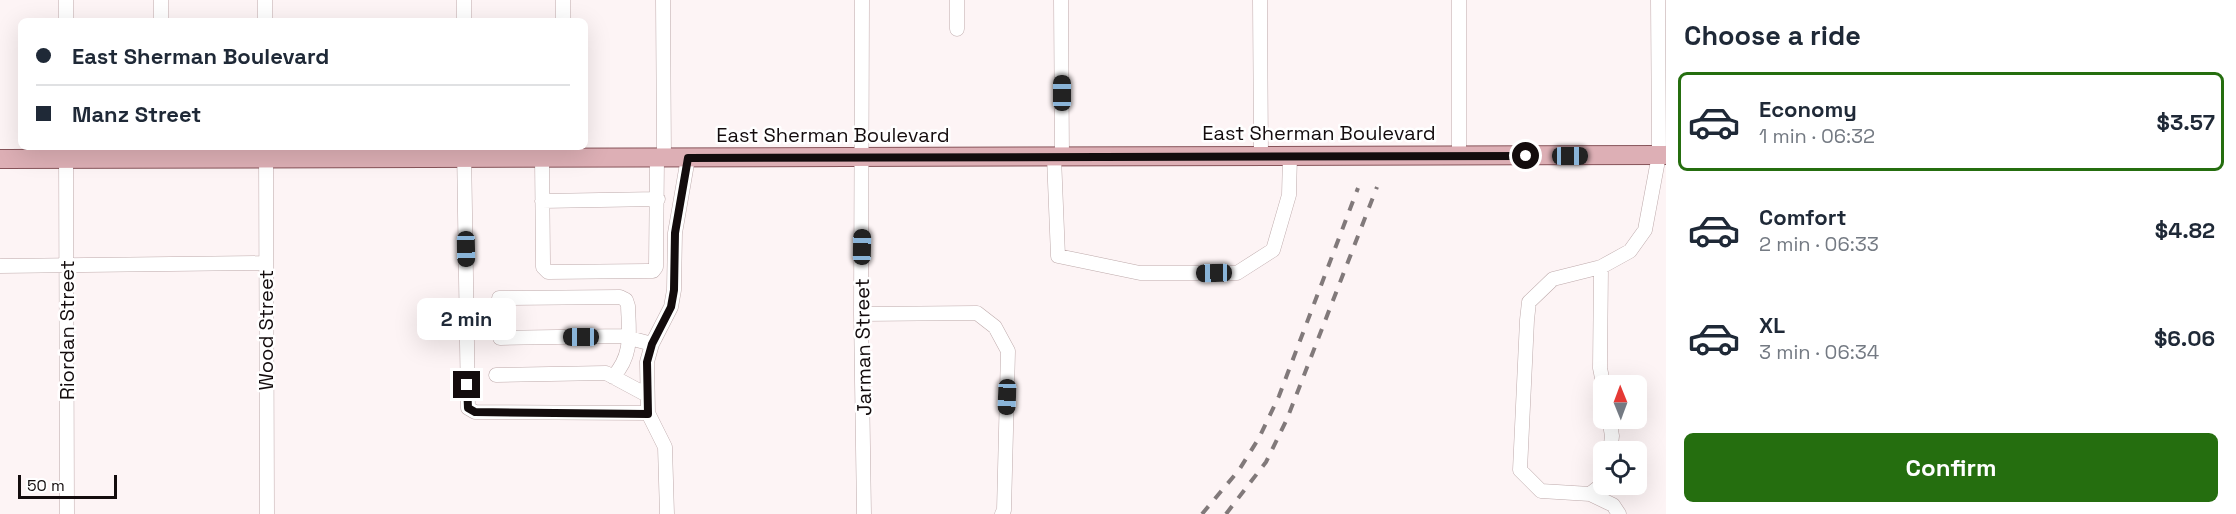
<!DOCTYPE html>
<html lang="en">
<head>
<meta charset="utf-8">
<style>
	body { margin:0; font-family:"Space Grotesk",sans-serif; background:#f2f2f3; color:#1f2937; height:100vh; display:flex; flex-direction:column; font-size:22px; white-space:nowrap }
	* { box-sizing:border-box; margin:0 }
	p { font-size:20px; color:#747a83 }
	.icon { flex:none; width:33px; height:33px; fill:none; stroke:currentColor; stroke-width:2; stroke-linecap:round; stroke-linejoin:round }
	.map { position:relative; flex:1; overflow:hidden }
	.panel { display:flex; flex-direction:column; background:#fff; width:570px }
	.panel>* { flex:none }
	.hud { position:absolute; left:18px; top:18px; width:570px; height:132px; border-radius:9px; box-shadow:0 6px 24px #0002; display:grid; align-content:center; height:132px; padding:0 18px; background:#fff }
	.needle { width:39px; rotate:359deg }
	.controls { position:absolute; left:1593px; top:375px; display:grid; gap:12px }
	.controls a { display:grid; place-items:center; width:54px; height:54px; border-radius:9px; background:#fff; box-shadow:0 6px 24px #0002; font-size:30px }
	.scale { position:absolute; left:18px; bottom:15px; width:99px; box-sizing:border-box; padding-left:6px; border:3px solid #130c0d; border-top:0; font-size:16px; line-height:21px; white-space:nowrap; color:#130c0d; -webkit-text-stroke:4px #fff; paint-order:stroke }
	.end { position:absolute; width:27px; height:27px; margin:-14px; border:8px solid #130c0d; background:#fff; box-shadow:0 0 0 3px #fff }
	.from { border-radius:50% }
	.bubble { position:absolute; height:42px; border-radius:9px; background:#fff; box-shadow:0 6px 24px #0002; font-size:20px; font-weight:600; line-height:42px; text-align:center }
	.car { position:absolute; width:18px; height:36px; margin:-18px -9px; border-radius:8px; box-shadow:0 0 4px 2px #0007; background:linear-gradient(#222 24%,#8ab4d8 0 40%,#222 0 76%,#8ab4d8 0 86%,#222 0) }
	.hud b { display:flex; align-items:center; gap:21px; height:57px; font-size:22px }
	.hud b+b { border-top:2px solid #e0e1e3 }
	.hud i { width:15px; height:15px; background:#1f2937 }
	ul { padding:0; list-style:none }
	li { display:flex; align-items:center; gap:18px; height:99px; margin:0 12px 9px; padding:0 6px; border:3px solid transparent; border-radius:9px }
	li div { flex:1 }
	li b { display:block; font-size:22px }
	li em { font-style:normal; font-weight:600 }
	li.on { border-color:#256e0f }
	li>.icon { width:54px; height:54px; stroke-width:1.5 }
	h2 { padding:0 18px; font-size:27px; line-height:72px }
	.cta { display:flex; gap:12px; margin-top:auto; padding:12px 18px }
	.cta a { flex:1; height:69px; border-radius:9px; background:#256e0f; color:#fff; font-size:24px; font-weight:600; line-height:69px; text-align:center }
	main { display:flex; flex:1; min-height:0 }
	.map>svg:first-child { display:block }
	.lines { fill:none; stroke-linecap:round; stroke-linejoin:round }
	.minor-casing { stroke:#beaaab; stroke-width:15 }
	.major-casing { stroke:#87545a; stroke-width:20 }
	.minor { stroke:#fff; stroke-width:14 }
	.major { stroke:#ddafb5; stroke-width:18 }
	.rail { stroke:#81797a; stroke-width:4; stroke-dasharray:10 10; stroke-linecap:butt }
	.route { stroke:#130c0d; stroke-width:8 }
	.labels { text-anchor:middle; stroke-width:5; stroke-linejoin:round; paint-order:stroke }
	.street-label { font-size:20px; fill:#130c0d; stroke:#fff }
</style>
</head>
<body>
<main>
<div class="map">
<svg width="1666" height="514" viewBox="0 0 1666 514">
	<rect width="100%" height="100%" fill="#fdf4f5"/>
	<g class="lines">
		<defs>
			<path id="minor" d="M66,0V21
				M265,0V21
				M464,0V21
				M563,0V21
				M663,0L664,158
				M862,0L861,314L864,514
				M957,0V29
				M1061,0L1062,157
				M1260,0L1261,156
				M161,21V0
				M66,147L67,514
				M266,147L267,514
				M464,147L468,408L475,412L648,413
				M1459,156V0
				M1054,157L1058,256L1140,273H1237L1273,250L1289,195L1290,156
				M542,158L543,262V267L548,272L648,271H653L656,267L657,158
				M542,201L658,199
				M0,266L266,263
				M1601,267L1600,368L1604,388
				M499,298L620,297L626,300L628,306C629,334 633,355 613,377
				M861,314L977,313L995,327L1008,351L1004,510L1002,514
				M500,338L622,336L652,344
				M496,375L606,373L647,395
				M1609,418L1612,436L1610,452
				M1604,483L1590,494L1541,491L1520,470L1527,320L1529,302L1553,279L1601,267L1630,251L1645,230L1659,155L1658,0
				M1590,494L1613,505L1619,514
				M667,514L665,447L648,413L647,362L652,344L671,307L674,290L675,233L688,158"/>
			<path id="major" d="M0,159L1666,155"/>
		</defs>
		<use href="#minor" class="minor-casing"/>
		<use href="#major" class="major-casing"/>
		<use href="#minor" class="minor"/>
		<use href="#major" class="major"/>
		<path class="rail" d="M1202,514L1239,470L1259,438L1279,396L1358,188
			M1226,514L1266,462L1287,419L1377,187"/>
	</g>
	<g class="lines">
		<path class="route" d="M467,385L468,408L475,412L648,414L647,362L652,344L671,307L674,290L675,233L688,158L1526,156"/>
	</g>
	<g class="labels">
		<g class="street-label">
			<text x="1319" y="140">East Sherman Boulevard</text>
			<text x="833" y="142">East Sherman Boulevard</text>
			<text transform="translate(67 330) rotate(-90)" y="7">Riordan Street</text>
			<text transform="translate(266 330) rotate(-90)" y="7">Wood Street</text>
			<text transform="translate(863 347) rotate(-91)" y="7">Jarman Street</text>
		</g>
	</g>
</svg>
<div class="controls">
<a><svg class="needle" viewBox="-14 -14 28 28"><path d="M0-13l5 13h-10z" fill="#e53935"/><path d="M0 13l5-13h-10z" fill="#747a83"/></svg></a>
<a><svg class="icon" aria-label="locate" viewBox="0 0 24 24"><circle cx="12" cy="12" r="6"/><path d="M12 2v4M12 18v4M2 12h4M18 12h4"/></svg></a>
</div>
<div class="scale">50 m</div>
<i class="end from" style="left:1526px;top:156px"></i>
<i class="end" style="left:467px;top:385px"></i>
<div class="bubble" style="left:417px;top:298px;width:99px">2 min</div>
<i class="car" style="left:1062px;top:93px;rotate:0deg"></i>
<i class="car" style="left:1570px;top:156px;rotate:90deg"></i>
<i class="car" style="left:862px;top:247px;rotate:1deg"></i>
<i class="car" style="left:466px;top:249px;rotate:179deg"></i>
<i class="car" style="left:1214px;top:273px;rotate:269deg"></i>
<i class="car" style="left:581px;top:337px;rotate:270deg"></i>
<i class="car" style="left:1007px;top:397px;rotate:182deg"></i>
<div class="hud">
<b><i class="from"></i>East Sherman Boulevard</b>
<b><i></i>Manz Street</b>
</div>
</div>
<section class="panel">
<h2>Choose a ride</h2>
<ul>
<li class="on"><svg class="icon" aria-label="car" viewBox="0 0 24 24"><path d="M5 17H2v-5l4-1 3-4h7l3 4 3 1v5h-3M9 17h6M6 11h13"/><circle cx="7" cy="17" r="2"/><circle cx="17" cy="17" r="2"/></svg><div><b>Economy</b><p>1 min · 06:32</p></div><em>$3.57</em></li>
<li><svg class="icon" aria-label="car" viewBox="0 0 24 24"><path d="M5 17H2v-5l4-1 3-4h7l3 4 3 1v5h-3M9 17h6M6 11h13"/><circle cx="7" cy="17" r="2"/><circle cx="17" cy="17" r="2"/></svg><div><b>Comfort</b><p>2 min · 06:33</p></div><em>$4.82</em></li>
<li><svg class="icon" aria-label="car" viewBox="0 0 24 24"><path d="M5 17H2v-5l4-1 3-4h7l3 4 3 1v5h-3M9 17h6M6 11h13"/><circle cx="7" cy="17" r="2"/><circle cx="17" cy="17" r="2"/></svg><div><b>XL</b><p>3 min · 06:34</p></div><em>$6.06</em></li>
</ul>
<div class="cta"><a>Confirm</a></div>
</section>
</main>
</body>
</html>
